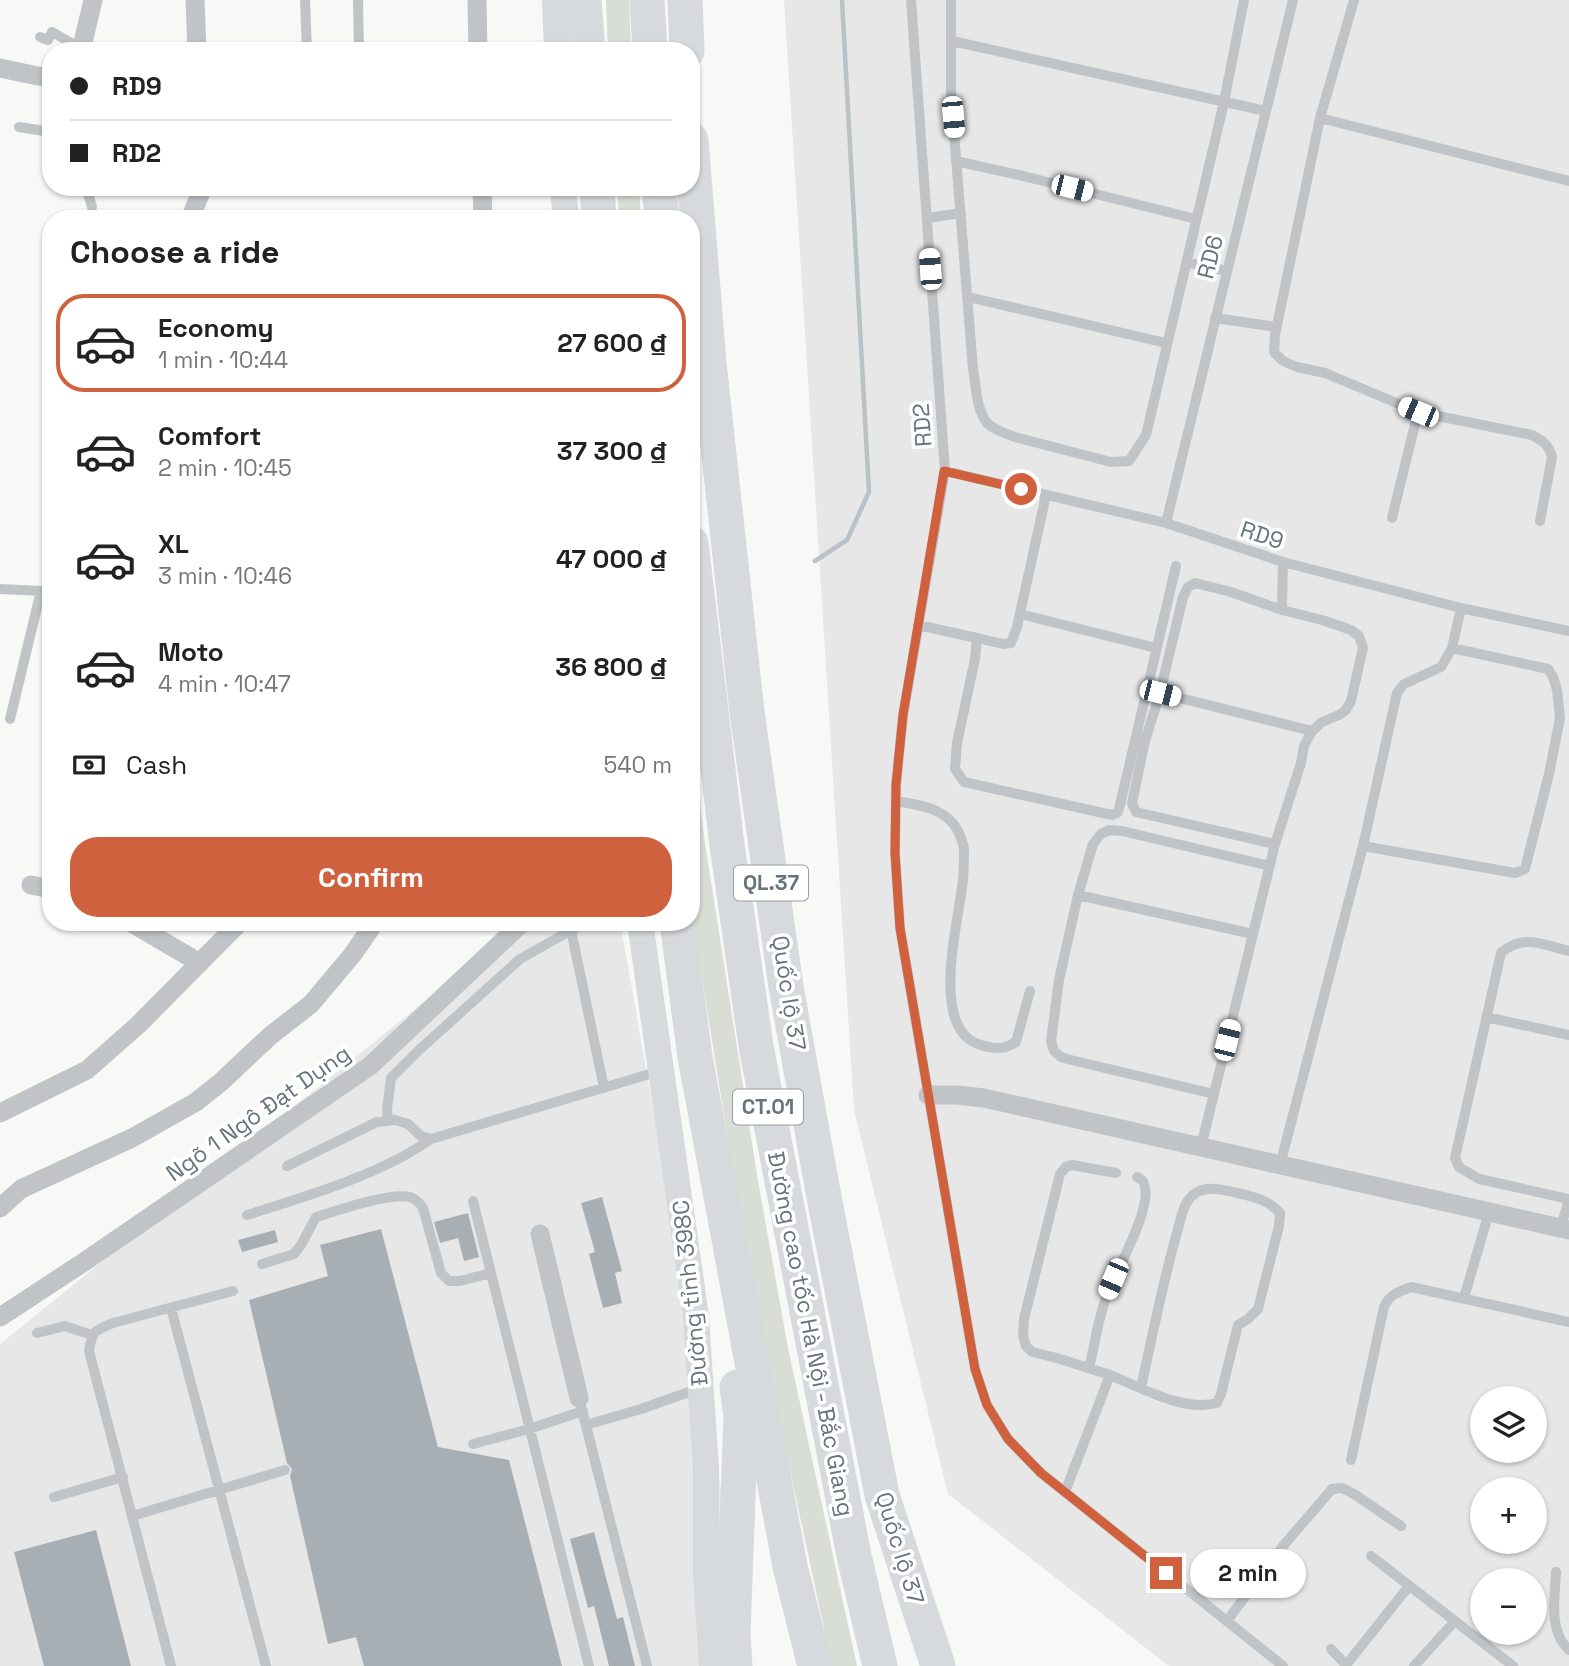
<!DOCTYPE html>
<html lang="en">
<head>
<meta charset="utf-8">
<style>
	body { margin:0; font-family:"Space Grotesk",sans-serif; background:#f6f6f6; color:#222; height:100vh; display:flex; flex-direction:column; font-size:26px; white-space:nowrap }
	* { box-sizing:border-box; margin:0 }
	p { font-size:23px; color:#767676 }
	.icon { flex:none; width:38px; height:38px; fill:none; stroke:currentColor; stroke-width:2; stroke-linecap:round; stroke-linejoin:round }
	.map { position:relative; flex:1; overflow:hidden }
	.side { position:absolute; left:42px; top:210px; width:658px; height:721px; display:flex; flex-direction:column; background:#fff; border-radius:28px; box-shadow:0 2px 5px #0004 }
	.side>* { flex:none }
	.banner { position:absolute; left:42px; top:42px; width:658px; height:154px; border-radius:28px; box-shadow:0 2px 5px #0004; display:grid; align-content:center; height:154px; padding:0 28px; background:#fff }
	.controls { position:absolute; left:1470px; top:1386px; display:grid; gap:14px }
	.controls a { display:grid; place-items:center; width:77px; height:77px; border-radius:50%; background:#fff; box-shadow:0 2px 5px #0004; font-size:35px }
	.end { position:absolute; width:32px; height:32px; margin:-16px; border:9px solid #cf613f; background:#fff; box-shadow:0 0 0 4px #fff }
	.from { border-radius:50% }
	.bubble { position:absolute; height:49px; border-radius:24px; background:#fff; box-shadow:0 2px 5px #0004; font-size:23px; font-weight:600; line-height:49px; text-align:center }
	.car { position:absolute; width:21px; height:42px; margin:-21px -10px; border-radius:9px; box-shadow:0 0 5px 2px #0007; background:linear-gradient(#fff 24%,#345 0 40%,#fff 0 76%,#345 0 86%,#fff 0) }
	.banner b { display:flex; align-items:center; gap:24px; height:66px; font-size:26px }
	.banner b+b { border-top:2px solid #e0e0e0 }
	.banner i { width:18px; height:18px; background:#222 }
	ul { padding:0; list-style:none }
	li { display:flex; align-items:center; gap:21px; height:98px; margin:0 14px 10px; padding:0 14px; border:4px solid transparent; border-radius:28px }
	li div { flex:1 }
	li b { display:block; font-size:26px }
	li em { font-style:normal; font-weight:600 }
	li.on { border-color:#cf613f }
	li>.icon { width:63px; height:63px; stroke-width:1.5 }
	h2 { padding:0 28px; font-size:32px; line-height:84px }
	.pay { display:flex; align-items:center; gap:18px; height:77px; padding:0 28px; font-size:26px }
	.pay p { margin-inline-start:auto }
	.action { display:flex; gap:14px; margin-top:auto; padding:14px 28px }
	.action a { flex:1; height:80px; border-radius:28px; background:#cf613f; color:#fff; font-size:28px; font-weight:600; line-height:80px; text-align:center }
	.map>svg:first-child { display:block }
	.built { fill:#e6e7e6; fill-rule:evenodd }
	.green { fill:#d8ddd6 }
	.lines { fill:none; stroke-linecap:round; stroke-linejoin:round }
	.stream { stroke:#b9c3c7; stroke-width:4.5 }
	.building { fill:#a8afb4 }
	.lane { stroke:#c0c4c7; stroke-width:10 }
	.street { stroke:#c0c4c7; stroke-width:19 }
	.secondary { stroke:#d6dadd; stroke-width:26 }
	.highway { stroke:#d6dadd; stroke-width:35 }
	.route { stroke:#cf613f; stroke-width:9 }
	.labels { text-anchor:middle; stroke-width:7; stroke-linejoin:round; paint-order:stroke }
	.shield { fill:#fff; stroke:#949ea5; stroke-width:2 }
	.shield-label { font-size:21px; font-weight:bold; fill:#66747e }
	.street-label { font-size:23px; fill:#66747e; stroke:#fff }
</style>
</head>
<body>
<div class="map">
<svg width="1569" height="1666" viewBox="0 0 1569 1666">
	<rect width="100%" height="100%" fill="#f8f8f6"/>
	<path class="built" d="M784,0H1569V1666H1169L948,1494L854,1110ZM1482,1398H1535V1451H1482ZM1482,1489H1535V1542H1482ZM1482,1580H1535V1633H1482Z
		M523,922H620L738,1586L745,1666H0V1344Z"/>
	<path class="green" d="M606,0H629L631,51H608Z
		M617,187H639L641,219H619Z
		M691,726L704,837L758,1181L788,1348L857,1666H832L787,1456L739,1207L706,1004L691,903Z"/>
	<g class="lines">
		<path class="stream" d="M815,561L847,540L869,492L842,0"/>
	</g>
	<path class="building" d="M602,1197L622,1271L615,1273L622,1303L603,1308L589,1254L595,1252L581,1203Z
		M468,1213L479,1257L464,1261L458,1238L440,1243L434,1222Z
		M381,1229L438,1447L509,1460L562,1666H364L356,1637L328,1644L290,1476L292,1469L287,1463L249,1300L328,1276L320,1245Z
		M275,1230L278,1242L242,1252L238,1240Z
		M96,1530L131,1666H44L14,1552Z
		M594,1532L617,1619L623,1617L635,1666H609L594,1606L588,1608L570,1539Z"/>
	<g class="lines">
		<path class="lane" d="M305,0L307,51
			M358,0L359,51
			M911,0L945,471L903,715L896,785L895,853L900,928L975,1369L987,1405L1008,1439L1041,1473L1283,1666
			M951,0V96L973,369C976,385 976,406 985,420C990,429 1005,433 1015,437L1111,462L1129,461L1146,435L1224,102L1244,0
			M1354,0L1320,118L1275,335L1274,352L1283,361L1297,367L1325,373L1418,412L1532,435C1543,441 1549,445 1552,457L1540,521
			M40,37L48,40L52,32L82,49
			M952,41L1266,111
			M1320,118L1569,181
			M19,127L51,132
			M956,161L1023,176L1196,219
			M86,187L92,207
			M927,218L961,213
			M1186,262L1227,271
			M968,297L1166,343
			M1215,318L1276,327
			M945,471L1166,523L1283,562L1461,608L1569,631
			M1392,518L1418,412
			M1166,523L1293,0
			M0,589L41,591L10,719
			M1282,610L1283,562
			M1020,614L1156,648
			M918,625L977,638L975,659L957,743L955,769L964,782L1112,815L1117,813L1119,809L1176,566
			M977,638L1003,644L1011,643L1017,627L1046,495
			M1160,693L1312,731
			M896,801C918,805 944,807 957,829C960,835 963,843 964,849C964,861 964,875 962,887C958,924 929,1031 981,1045C994,1049 1004,1050 1016,1042L1030,991
			M1363,846L1515,873L1525,869L1549,774L1560,718L1557,690L1553,677L1548,669L1452,648
			M1078,895L1253,934
			M571,930L604,1088
			M1569,951C1544,945 1523,933 1501,953L1455,1158L1459,1167L1479,1179L1569,1199
			M1486,1017L1569,1035
			M1214,1094L1071,1060L1061,1057L1054,1051L1051,1041L1059,980L1078,895L1093,844L1101,834L1109,830L1122,831L1270,866
			M388,1121L387,1109L391,1078L418,1051L520,959L586,922
			M1201,1147L1275,844L1301,763L1304,746L1312,731L1322,722L1339,715L1346,710L1351,701L1363,648L1359,636L1351,630L1322,620L1282,610L1231,592L1195,583L1188,587L1183,597L1160,693L1145,741L1132,803L1136,812L1275,844
			M1280,1165L1363,846L1397,693L1404,684L1441,667L1452,648L1461,608
			M287,1166L377,1122L395,1120L408,1124L421,1136L431,1139L660,1071
			M473,1201L589,1666
			M247,1215C307,1196 380,1175 431,1139
			M1560,1228L1569,1201
			M262,1264L294,1254L301,1245L316,1217C336,1211 390,1192 410,1197C416,1199 419,1202 423,1208L441,1273L449,1281H460L491,1273
			M1464,1298L1489,1212
			M171,1308L266,1666
			M37,1333L65,1326L92,1335
			M1089,1368C1095,1344 1098,1318 1107,1295C1115,1272 1154,1207 1144,1184C1143,1180 1141,1179 1137,1177
			M1110,1375C1142,1388 1183,1412 1217,1403L1221,1394L1238,1325L1248,1319L1258,1309L1279,1226L1280,1213C1268,1200 1255,1197 1238,1193C1223,1190 1204,1184 1192,1196C1182,1205 1180,1224 1176,1236C1162,1286 1152,1337 1141,1388
			M579,1398L647,1666
			M586,1425L641,1409L700,1388
			M473,1444L529,1429L583,1411
			M1351,1460L1384,1307C1390,1294 1398,1292 1411,1287L1569,1322
			M1065,1492L1110,1375L1057,1358L1032,1352L1026,1346L1023,1336L1024,1319L1060,1174L1066,1167L1072,1165L1116,1173
			M54,1497L123,1477
			M132,1516L285,1470
			M1371,1556L1513,1666
			M1556,1572C1555,1598 1548,1631 1569,1650
			M1227,1621L1283,1546L1332,1489L1342,1488L1354,1494L1401,1526
			M1331,1649L1347,1666
			M1346,1665L1409,1586
			M171,1666L89,1351C92,1331 94,1331 113,1323L233,1291
			M1414,1666L1455,1621"/>
		<path class="street" d="M195,0L197,51
			M477,0L478,51
			M81,51L93,0
			M0,68L38,76L51,77
			M482,187L483,219
			M190,219L203,187
			M31,885L51,889
			M130,922L200,963
			M928,1095H957L984,1098L1569,1230
			M0,1113L87,1070L138,1025L240,922
			M0,1208L21,1189L132,1138L196,1102L221,1082L270,1036L311,1004L353,954L375,922
			M540,1234L579,1398
			M0,1317L84,1262L370,1066L523,922"/>
		<path class="secondary" d="M555,0L557,51
			M563,187L566,219
			M640,922L696,1317L706,1468V1575L712,1666"/>
		<path class="highway" d="M584,0L588,51
			M647,0L650,51
			M685,0L687,51
			M691,140L709,363L747,712L786,987L824,1197L882,1495L938,1666
			M597,187L599,219
			M659,187L662,219
			M691,543L727,845L756,1046L854,1556L880,1666
			M677,922L695,1057L790,1566L815,1666
			M735,1666L733,1633L741,1416L737,1387"/>
	</g>
	<g class="lines">
		<path class="route" d="M1021,489L944,471L903,715L896,785L895,853L900,928L975,1369L987,1405L1008,1439L1041,1473L1166,1573"/>
	</g>
	<g class="labels">
		<g class="shield">
			<rect x="734" y="865.5" width="74" height="35" rx="5"/>
			<rect x="733" y="1089.5" width="70" height="35" rx="5"/>
		</g>
		<g class="shield-label">
			<text x="771" y="890">QL.37</text>
			<text x="768" y="1114">CT.01</text>
		</g>
		<g class="street-label">
			<text transform="translate(1210 257) rotate(-76)" y="8">RD6</text>
			<text transform="translate(922 425) rotate(-94)" y="8">RD2</text>
			<text transform="translate(1262 535) rotate(18)" y="8">RD9</text>
			<text transform="translate(789 993) rotate(81)" y="8">Quốc lộ 37</text>
			<text transform="translate(258 1113) rotate(-35)" y="8">Ngõ 1 Ngô Đạt Dụng</text>
			<text transform="translate(690 1293) rotate(-96)" y="8">Đường tỉnh 398C</text>
			<text transform="translate(811 1334) rotate(79)" y="8">Đường cao tốc Hà Nội - Bắc Giang</text>
			<text transform="translate(900 1548) rotate(73)" y="8">Quốc lộ 37</text>
		</g>
	</g>
</svg>
<div class="controls">
<a><svg class="icon" aria-label="layers" viewBox="0 0 24 24"><path d="M12 4l9 5-9 5-9-5zM3 14l9 5 9-5"/></svg></a>
<a>+</a>
<a>−</a>
</div>
<i class="end from" style="left:1021px;top:489px"></i>
<i class="end" style="left:1166px;top:1573px"></i>
<div class="bubble" style="left:1190px;top:1549px;width:116px">2 min</div>
<i class="car" style="left:953px;top:117px;rotate:175deg"></i>
<i class="car" style="left:1072px;top:188px;rotate:104deg"></i>
<i class="car" style="left:930px;top:269px;rotate:356deg"></i>
<i class="car" style="left:1418px;top:412px;rotate:293deg"></i>
<i class="car" style="left:1160px;top:693px;rotate:104deg"></i>
<i class="car" style="left:1227px;top:1040px;rotate:14deg"></i>
<i class="car" style="left:1113px;top:1279px;rotate:203deg"></i>
<div class="banner">
<b><i class="from"></i>RD9</b>
<b><i></i>RD2</b>
</div>
<section class="side">
<h2>Choose a ride</h2>
<ul>
<li class="on"><svg class="icon" aria-label="car" viewBox="0 0 24 24"><path d="M5 17H2v-5l4-1 3-4h7l3 4 3 1v5h-3M9 17h6M6 11h13"/><circle cx="7" cy="17" r="2"/><circle cx="17" cy="17" r="2"/></svg><div><b>Economy</b><p>1 min · 10:44</p></div><em>27 600 ₫</em></li>
<li><svg class="icon" aria-label="car" viewBox="0 0 24 24"><path d="M5 17H2v-5l4-1 3-4h7l3 4 3 1v5h-3M9 17h6M6 11h13"/><circle cx="7" cy="17" r="2"/><circle cx="17" cy="17" r="2"/></svg><div><b>Comfort</b><p>2 min · 10:45</p></div><em>37 300 ₫</em></li>
<li><svg class="icon" aria-label="car" viewBox="0 0 24 24"><path d="M5 17H2v-5l4-1 3-4h7l3 4 3 1v5h-3M9 17h6M6 11h13"/><circle cx="7" cy="17" r="2"/><circle cx="17" cy="17" r="2"/></svg><div><b>XL</b><p>3 min · 10:46</p></div><em>47 000 ₫</em></li>
<li><svg class="icon" aria-label="car" viewBox="0 0 24 24"><path d="M5 17H2v-5l4-1 3-4h7l3 4 3 1v5h-3M9 17h6M6 11h13"/><circle cx="7" cy="17" r="2"/><circle cx="17" cy="17" r="2"/></svg><div><b>Moto</b><p>4 min · 10:47</p></div><em>36 800 ₫</em></li>
</ul>
<div class="pay"><svg class="icon" aria-label="cash" viewBox="0 0 24 24"><path d="M3 7h18v10H3z"/><circle cx="12" cy="12" r="2"/></svg>Cash<p>540 m</p></div>
<div class="action"><a>Confirm</a></div>
</section>
</div>
</body>
</html>
